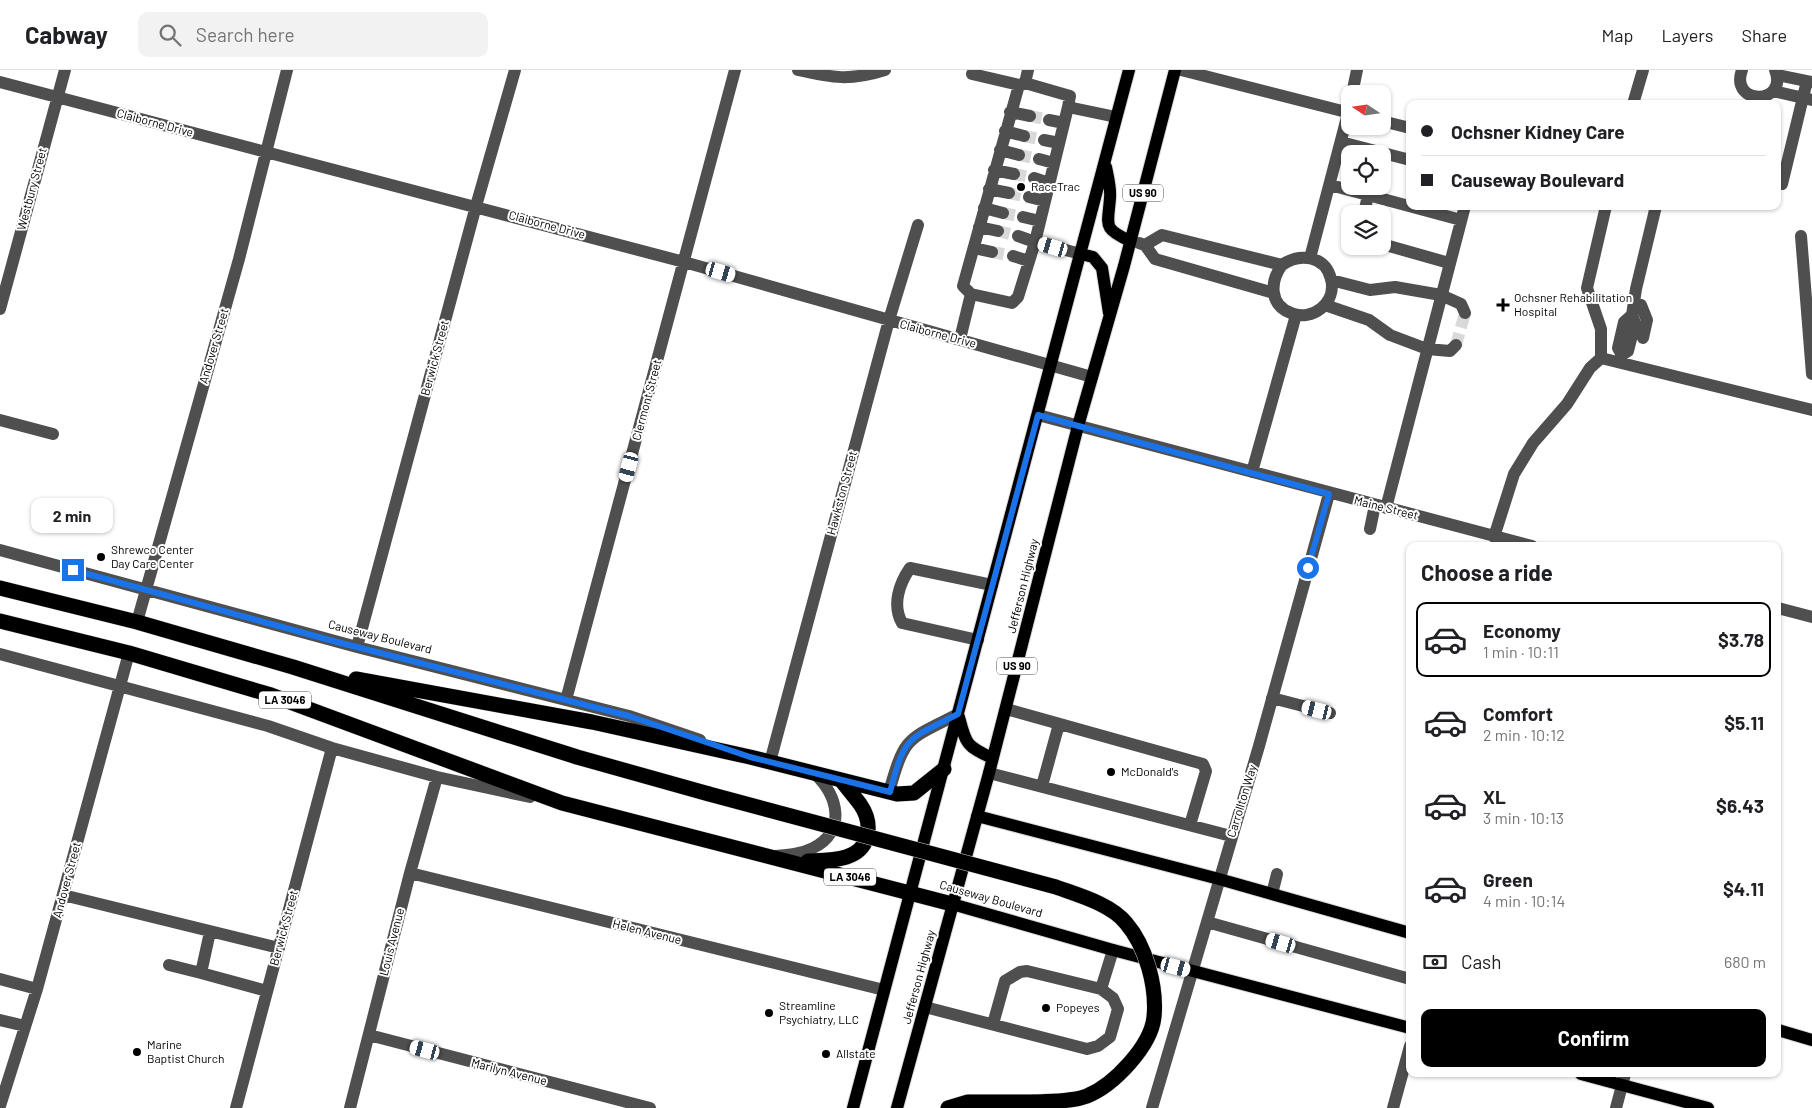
<!DOCTYPE html>
<html lang="en">
<head>
<meta charset="utf-8">
<style>
	body { margin:0; font-family:Barlow,sans-serif; background:#f2f2f2; color:#202124; height:100vh; display:flex; flex-direction:column; font-size:19px; white-space:nowrap }
	* { box-sizing:border-box; margin:0 }
	p { font-size:16px; color:#757577 }
	.icon { flex:none; width:28px; height:28px; fill:none; stroke:currentColor; stroke-width:2; stroke-linecap:round; stroke-linejoin:round }
	.map { position:relative; flex:1; overflow:hidden }
	.details { position:absolute; left:1406px; top:472px; width:375px; height:535px; display:flex; flex-direction:column; background:#fff; border-radius:10px; box-shadow:0 1px 4px #0004 }
	.details>* { flex:none }
	.guide { position:absolute; left:1406px; top:30px; width:375px; height:110px; border-radius:10px; box-shadow:0 1px 4px #0004; display:grid; align-content:center; height:110px; padding:0 15px; background:#fff }
	.needle { width:32px; rotate:283deg }
	.controls { position:absolute; left:1341px; top:15px; display:grid; gap:10px }
	.controls a { display:grid; place-items:center; width:50px; height:50px; border-radius:10px; background:#fff; box-shadow:0 1px 4px #0004; font-size:25px }
	.end { position:absolute; width:22px; height:22px; margin:-11px; border:6px solid #1a73e8; background:#fff; box-shadow:0 0 0 2px #fff }
	.from { border-radius:50% }
	.bubble { position:absolute; height:35px; border-radius:10px; background:#fff; box-shadow:0 1px 4px #0004; font-size:16px; font-weight:700; line-height:35px; text-align:center }
	.car { position:absolute; width:15px; height:30px; margin:-15px -8px; border-radius:6px; box-shadow:0 0 4px 1px #0007; background:linear-gradient(#fff 24%,#345 0 40%,#fff 0 76%,#345 0 86%,#fff 0) }
	.guide b { display:flex; align-items:center; gap:18px; height:48px; font-size:19px }
	.guide b+b { border-top:1px solid #e0e0e0 }
	.guide i { width:12px; height:12px; background:#202124 }
	ul { padding:0; list-style:none }
	li { display:flex; align-items:center; gap:15px; height:75px; margin:0 10px 8px; padding:0 5px; border:2px solid transparent; border-radius:10px }
	li div { flex:1 }
	li b { display:block; font-size:19px }
	li em { font-style:normal; font-weight:700 }
	li.on { border-color:#000 }
	li>.icon { width:45px; height:45px; stroke-width:1.5 }
	h2 { padding:0 15px; font-size:22px; line-height:60px }
	.pay { display:flex; align-items:center; gap:12px; height:55px; padding:0 15px; font-size:19px }
	.pay p { margin-inline-start:auto }
	.button { display:flex; gap:10px; margin-top:auto; padding:10px 15px }
	.button a { flex:1; height:58px; border-radius:10px; background:#000; color:#fff; font-size:20px; font-weight:700; line-height:58px; text-align:center }
	header { display:flex; align-items:center; gap:30px; box-sizing:border-box; height:70px; padding:0 25px; background:#fff; border-bottom:1px solid #e0e0e0 }
	header strong { font-size:24px }
	nav { display:flex; gap:28px; margin-inline-start:auto; font-size:18px }
	.search { width:350px; height:45px; background:#f2f2f2; display:flex; align-items:center; gap:12px; box-sizing:border-box; padding:0 18px; border-radius:10px; color:#757577; font-size:19px }
	.map>svg:first-child { display:block }
	.lines { fill:none; stroke-linecap:round; stroke-linejoin:round }
	.minor-tunnel { stroke:#d9d9d9; stroke-width:12; stroke-dasharray:12 6; stroke-linecap:butt }
	.major-casing { stroke:#dbdbdb; stroke-width:14 }
	.highway-casing { stroke:#dbdbdb; stroke-width:16 }
	.minor { stroke:#4f4f4f; stroke-width:12 }
	.major { stroke:#000; stroke-width:12 }
	.highway { stroke:#000; stroke-width:15 }
	.highway-bridge-casing { stroke:#dbdbdb; stroke-width:16; stroke-linecap:butt }
	.highway-bridge { stroke:#000; stroke-width:15 }
	.route { stroke:#1a73e8; stroke-width:6 }
	.poi-dot { fill:#000; stroke:#fff; stroke-width:2 }
	.labels { text-anchor:middle; stroke-width:4; stroke-linejoin:round; paint-order:stroke }
	.shield { fill:#fff; stroke:#4c4c4c; stroke-width:1 }
	.shield-label { font-size:11px; font-weight:bold; fill:#000 }
	.street-label { font-size:12px; fill:#000; stroke:#fff }
	.poi-label { font-size:12px; fill:#000; stroke:#fff; text-anchor:start }
</style>
</head>
<body>
<header>
<strong>Cabway</strong>
<div class="search"><svg class="icon" aria-label="search" viewBox="0 0 24 24"><circle cx="10" cy="10" r="6"/><path d="M15 15l6 6"/></svg>Search here</div>
<nav><a>Map</a><a>Layers</a><a>Share</a></nav>
</header>
<div class="map">
<svg width="1812" height="1038" viewBox="0 0 1812 1038">
	<rect width="100%" height="100%" fill="#fff"/>
	<g class="lines">
		<path class="minor-tunnel" d="M1030,46L1049,50
			M1024,66L1044,70
			M1019,85L1039,89
			M1014,104L1034,108
			M1009,123L1029,127
			M1003,143L1023,147
			M998,161L1018,166
			M992,182L1013,186
			M1456,275L1465,243"/>
		<defs>
			<path id="major" d="M1106,97C1108,107 1111,118 1110,128C1108,156 1102,158 1130,171
				M1081,184L1093,187L1102,198L1109,243
				M959,647C966,674 966,676 992,688
				M977,746L1219,809L1410,863
				M952,834L1113,880L1410,958
				M1778,960L1812,970
				M1581,1004L1708,1038
				M853,1038L1129,0
				M897,1038L989,703L1078,356L1124,196L1175,0"/>
			<path id="highway" d="M0,518L137,552L293,597L577,687L709,724
				M0,551L129,583L271,625L562,733L952,834
				M356,609L592,652L750,687L897,724L914,723L944,699
				M808,791C829,790 860,792 867,767C870,755 867,744 860,734C854,726 847,718 841,710
				M948,1038L968,1032H1034"/>
		</defs>
		<use href="#major" class="major-casing"/>
		<use href="#highway" class="highway-casing"/>
		<path class="minor" d="M798,0C833,8 850,11 885,0
			M1181,0L1350,43
			M1742,0C1729,36 1789,35 1775,0
			M972,4L1019,15
			M1777,5L1812,12
			M0,12L684,192L1092,307
			M1025,13L1028,0
			M1773,21L1812,30
			M1352,24L1357,0
			M1633,34L1643,0
			M1010,42L1030,46
			M1049,50L1064,53
			M1382,51L1410,58
			M1005,61L1024,66
			M1044,70L1059,73
			M1341,72L1410,90
			M1000,80L1019,85
			M1039,89L1054,93
			M994,100L1014,104
			M1034,108L1049,113
			M1778,113L1782,114L1807,11
			M1330,115L1368,125L1364,144
			M989,119L1009,123
			M1368,125L1461,150
			M1029,127L1045,131
			M984,138L1003,143
			M1023,147L1040,151
			M979,157L998,161
			M1018,166L1035,172L1068,37
			M1801,166L1812,304
			M1139,173L1145,175L1155,189L1274,223
			M1382,174L1449,193
			M1145,175L1162,165L1282,195C1299,183 1325,185 1331,209C1337,233 1312,252 1291,243C1269,235 1270,211 1282,195
			M974,178L992,182
			M1013,186L1029,191
			M1310,188L1350,36
			M1331,210L1370,220L1395,217L1441,225L1461,234L1465,243
			M971,224L1012,233L1018,227L1035,172L1081,184
			M1635,233L1641,235L1647,250L1643,268
			M1325,235L1369,250L1390,265L1427,279L1450,281L1456,275
			M0,239L65,0
			M960,269L971,224L963,216L1019,15L1025,13L1070,26L1068,37L1116,47
			M1622,285L1618,278L1624,252L1632,245L1636,219L1656,136
			M1601,288V259L1587,218L1606,136
			M1621,291L1622,285L1628,281L1635,253L1632,245
			M1038,345L1532,476
			M0,350L53,364
			M1252,402L1296,245
			M1386,438L1465,136
			M1370,459L1375,435
			M1494,467L1514,404L1533,373L1567,334L1590,298L1601,288L1812,340
			M0,480L357,577L629,646L700,670
			M1778,538L1812,547
			M137,552L239,189L287,0
			M978,570L902,553C892,535 899,514 910,498L992,515
			M357,577L476,136L515,0
			M0,584L268,656L332,678L437,707L530,727
			M1272,628L1330,643
			M566,630L735,0
			M1006,639L1203,694L1206,701L1190,755
			M770,692L889,250L918,155
			M989,703L1231,766
			M1042,716L1059,654
			M889,722C905,665 907,670 958,644
			M775,786C788,785 801,784 813,778C847,761 838,726 815,704
			M410,803L884,920
			M1272,824L1277,804
			M63,825L279,878
			M1207,852L1410,909
			M210,862L201,903L267,921
			M169,895L201,903
			M0,909L37,919
			M1101,919L1113,880
			M925,937L1087,979L1098,976L1110,967L1118,939L1113,928L1101,919L1027,901L1020,902L1005,911L993,954
			M0,950L25,956
			M369,965L650,1038
			M0,1036L37,919L129,583
			M236,1038L332,678
			M350,1038L410,803L437,707
			M1152,1038L1259,676L1329,424
			M1393,1038L1410,976
			M1616,1038L1625,1004"/>
		<use href="#major" class="major"/>
		<use href="#highway" class="highway"/>
		<defs>
			<path id="highway-bridge" d="M709,724L1056,817C1078,825 1111,834 1126,853C1146,876 1157,917 1154,947C1151,976 1114,1015 1087,1026C1071,1032 1051,1031 1034,1032"/>
		</defs>
		<use href="#highway-bridge" class="highway-bridge-casing"/>
		<use href="#highway-bridge" class="highway-bridge"/>
	</g>
	<g class="lines">
		<path class="route" d="M73,500L337,572L629,646L750,687L890,722C905,665 907,670 958,644L1038,345L1329,424L1308,498"/>
	</g>
	<g class="poi-dot">
		<circle cx="1021" cy="117" r="5"/>
		<path d="M1500.5 227.5h5v5h5v5h-5v5h-5v-5h-5v-5h5z"/>
		<circle cx="101" cy="487" r="5"/>
		<circle cx="1111" cy="702" r="5"/>
		<circle cx="1046" cy="938" r="5"/>
		<circle cx="769" cy="943" r="5"/>
		<circle cx="137" cy="982" r="5"/>
		<circle cx="826" cy="984" r="5"/>
	</g>
	<g class="labels">
		<g class="shield">
			<rect x="1123" y="114.5" width="40" height="17" rx="4"/>
			<rect x="997" y="587.5" width="40" height="17" rx="4"/>
			<rect x="259" y="621.5" width="52" height="17" rx="4"/>
			<rect x="824" y="798.5" width="52" height="17" rx="4"/>
		</g>
		<g class="shield-label">
			<text x="1143" y="127">US 90</text>
			<text x="1017" y="600">US 90</text>
			<text x="285" y="634">LA 3046</text>
			<text x="850" y="811">LA 3046</text>
		</g>
		<g class="street-label">
			<text transform="translate(155 53) rotate(15)" y="4">Claiborne Drive</text>
			<text transform="translate(32 119) rotate(-75)" y="4">Westbury Street</text>
			<text transform="translate(547 155) rotate(15)" y="4">Claiborne Drive</text>
			<text transform="translate(938 264) rotate(15)" y="4">Claiborne Drive</text>
			<text transform="translate(214 276) rotate(-74)" y="4">Andover Street</text>
			<text transform="translate(435 288) rotate(-75)" y="4">Berwick Street</text>
			<text transform="translate(647 330) rotate(-75)" y="4">Clermont Street</text>
			<text transform="translate(842 423) rotate(-75)" y="4">Hawkston Street</text>
			<text transform="translate(1386 438) rotate(14)" y="4">Maine Street</text>
			<text transform="translate(1023 516) rotate(-76)" y="4">Jefferson Highway</text>
			<text transform="translate(380 567) rotate(14)" y="4">Causeway Boulevard</text>
			<text transform="translate(1242 731) rotate(-73)" y="4">Carrollton Way</text>
			<text transform="translate(67 810) rotate(-75)" y="4">Andover Street</text>
			<text transform="translate(991 829) rotate(16)" y="4">Causeway Boulevard</text>
			<text transform="translate(284 858) rotate(-75)" y="4">Berwick Street</text>
			<text transform="translate(647 862) rotate(14)" y="4">Helen Avenue</text>
			<text transform="translate(392 872) rotate(-76)" y="4">Louis Avenue</text>
			<text transform="translate(919 907) rotate(-75)" y="4">Jefferson Highway</text>
			<text transform="translate(509 1002) rotate(14)" y="4">Marilyn Avenue</text>
		</g>
		<g class="poi-label">
			<text x="1031" y="121">RaceTrac</text>
			<text x="1514" y="232">Ochsner Rehabilitation<tspan x="1514" dy="14">Hospital</tspan></text>
			<text x="111" y="484">Shrewco Center<tspan x="111" dy="14">Day Care Center</tspan></text>
			<text x="1121" y="706">McDonald's</text>
			<text x="779" y="940">Streamline<tspan x="779" dy="14">Psychiatry, LLC</tspan></text>
			<text x="1056" y="942">Popeyes</text>
			<text x="147" y="979">Marine<tspan x="147" dy="14">Baptist Church</tspan></text>
			<text x="836" y="988">Allstate</text>
		</g>
	</g>
</svg>
<div class="controls">
<a><svg class="needle" viewBox="-14 -14 28 28"><path d="M0-13l5 13h-10z" fill="#e53935"/><path d="M0 13l5-13h-10z" fill="#757577"/></svg></a>
<a><svg class="icon" aria-label="locate" viewBox="0 0 24 24"><circle cx="12" cy="12" r="6"/><path d="M12 2v4M12 18v4M2 12h4M18 12h4"/></svg></a>
<a><svg class="icon" aria-label="layers" viewBox="0 0 24 24"><path d="M12 4l9 5-9 5-9-5zM3 14l9 5 9-5"/></svg></a>
</div>
<i class="end from" style="left:1308px;top:498px"></i>
<i class="end" style="left:73px;top:500px"></i>
<div class="bubble" style="left:31px;top:428px;width:82px">2 min</div>
<i class="car" style="left:1053px;top:177px;rotate:286deg"></i>
<i class="car" style="left:721px;top:202px;rotate:106deg"></i>
<i class="car" style="left:629px;top:397px;rotate:195deg"></i>
<i class="car" style="left:1317px;top:640px;rotate:284deg"></i>
<i class="car" style="left:1281px;top:873px;rotate:286deg"></i>
<i class="car" style="left:1176px;top:897px;rotate:105deg"></i>
<i class="car" style="left:425px;top:980px;rotate:285deg"></i>
<div class="guide">
<b><i class="from"></i>Ochsner Kidney Care</b>
<b><i></i>Causeway Boulevard</b>
</div>
<section class="details">
<h2>Choose a ride</h2>
<ul>
<li class="on"><svg class="icon" aria-label="car" viewBox="0 0 24 24"><path d="M5 17H2v-5l4-1 3-4h7l3 4 3 1v5h-3M9 17h6M6 11h13"/><circle cx="7" cy="17" r="2"/><circle cx="17" cy="17" r="2"/></svg><div><b>Economy</b><p>1 min · 10:11</p></div><em>$3.78</em></li>
<li><svg class="icon" aria-label="car" viewBox="0 0 24 24"><path d="M5 17H2v-5l4-1 3-4h7l3 4 3 1v5h-3M9 17h6M6 11h13"/><circle cx="7" cy="17" r="2"/><circle cx="17" cy="17" r="2"/></svg><div><b>Comfort</b><p>2 min · 10:12</p></div><em>$5.11</em></li>
<li><svg class="icon" aria-label="car" viewBox="0 0 24 24"><path d="M5 17H2v-5l4-1 3-4h7l3 4 3 1v5h-3M9 17h6M6 11h13"/><circle cx="7" cy="17" r="2"/><circle cx="17" cy="17" r="2"/></svg><div><b>XL</b><p>3 min · 10:13</p></div><em>$6.43</em></li>
<li><svg class="icon" aria-label="car" viewBox="0 0 24 24"><path d="M5 17H2v-5l4-1 3-4h7l3 4 3 1v5h-3M9 17h6M6 11h13"/><circle cx="7" cy="17" r="2"/><circle cx="17" cy="17" r="2"/></svg><div><b>Green</b><p>4 min · 10:14</p></div><em>$4.11</em></li>
</ul>
<div class="pay"><svg class="icon" aria-label="cash" viewBox="0 0 24 24"><path d="M3 7h18v10H3z"/><circle cx="12" cy="12" r="2"/></svg>Cash<p>680 m</p></div>
<div class="button"><a>Confirm</a></div>
</section>
</div>
</body>
</html>
